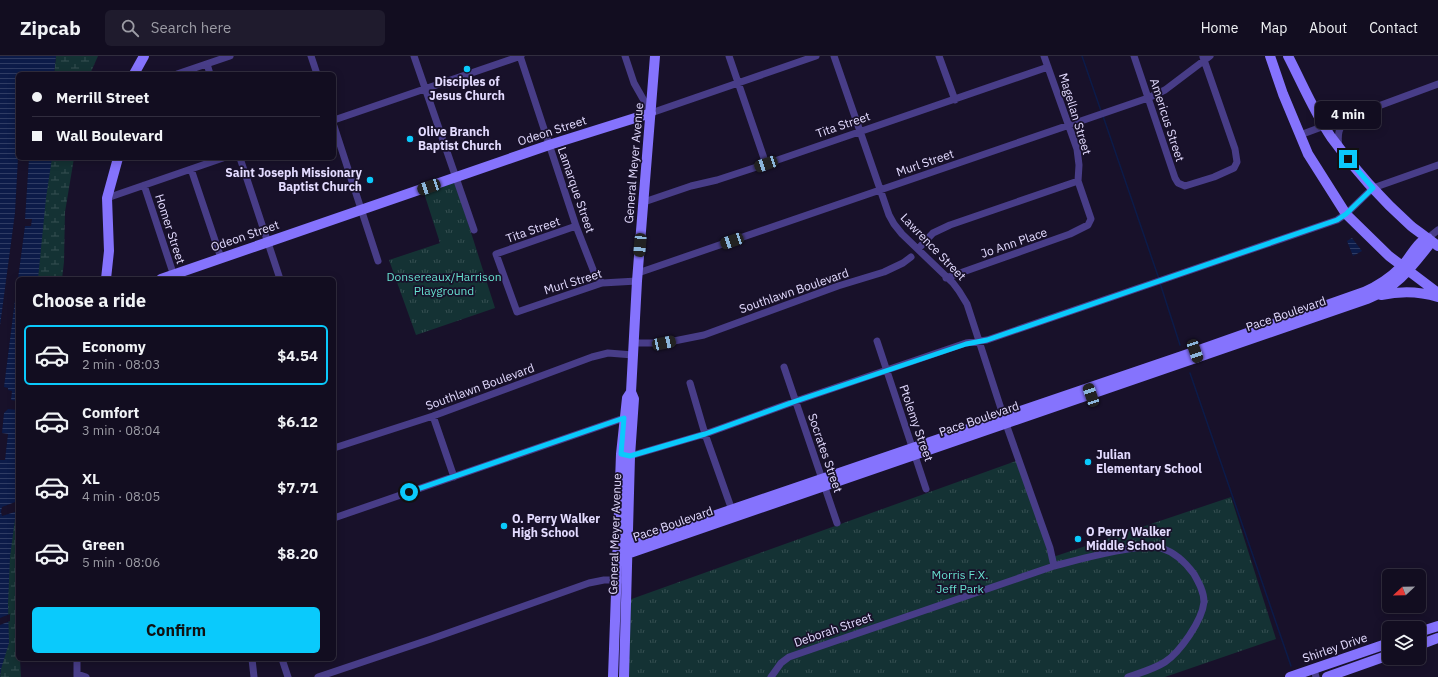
<!DOCTYPE html>
<html lang="en">
<head>
<meta charset="utf-8">
<style>
	body { margin:0; font-family:"IBM Plex Sans",sans-serif; background:#1f1b2d; color:#f1f3f6; height:100vh; display:flex; flex-direction:column; font-size:15px; white-space:nowrap }
	* { box-sizing:border-box; margin:0 }
	p { font-size:13px; color:#9c9ca5 }
	.icon { flex:none; width:22px; height:22px; fill:none; stroke:currentColor; stroke-width:2; stroke-linecap:round; stroke-linejoin:round }
	.map { position:relative; flex:1; overflow:hidden }
	.drawer { position:absolute; left:16px; top:221px; width:320px; height:384px; display:flex; flex-direction:column; background:#120d20; border-radius:6px; box-shadow:0 2px 10px #0003,0 0 0 1px #312d3e }
	.drawer>* { flex:none }
	.banner { position:absolute; left:16px; top:16px; width:320px; height:88px; border-radius:6px; box-shadow:0 2px 10px #0003,0 0 0 1px #312d3e; display:grid; align-content:center; height:88px; padding:0 16px; background:#120d20 }
	.needle { width:26px; rotate:248deg }
	.tools { position:absolute; left:1382px; top:513px; display:grid; gap:8px }
	.tools a { display:grid; place-items:center; width:44px; height:44px; border-radius:6px; background:#120d20; box-shadow:0 2px 10px #0003,0 0 0 1px #312d3e; font-size:20px }
	.end { position:absolute; width:18px; height:18px; margin:-9px; border:5px solid #0acafc; background:#111; box-shadow:0 0 0 2px #111 }
	.from { border-radius:50% }
	.bubble { position:absolute; height:28px; border-radius:6px; background:#120d20; box-shadow:0 2px 10px #0003,0 0 0 1px #312d3e; font-size:13px; font-weight:700; line-height:28px; text-align:center }
	.car { position:absolute; width:12px; height:24px; margin:-12px -6px; border-radius:5px; box-shadow:0 0 3px 1px #0007; background:linear-gradient(#222 24%,#8ab4d8 0 40%,#222 0 76%,#8ab4d8 0 86%,#222 0) }
	.banner b { display:flex; align-items:center; gap:14px; height:38px; font-size:15px }
	.banner b+b { border-top:1px solid #312d3e }
	.banner i { width:10px; height:10px; background:#f1f3f6 }
	ul { padding:0; list-style:none }
	li { display:flex; align-items:center; gap:12px; height:60px; margin:0 8px 6px; padding:0 8px; border:2px solid transparent; border-radius:6px }
	li div { flex:1 }
	li b { display:block; font-size:15px }
	li em { font-style:normal; font-weight:700 }
	li.selected { border-color:#0acafc }
	li>.icon { width:36px; height:36px; stroke-width:1.5 }
	h2 { padding:0 16px; font-size:18px; line-height:48px }
	.cta { display:flex; gap:8px; margin-top:auto; padding:8px 16px }
	.cta a { flex:1; height:46px; border-radius:6px; background:#0acafc; color:#111; font-size:16px; font-weight:700; line-height:46px; text-align:center }
	header { display:flex; align-items:center; gap:24px; box-sizing:border-box; height:56px; padding:0 20px; background:#120d20; border-bottom:1px solid #312d3e }
	header strong { font-size:19px }
	nav { display:flex; gap:22px; margin-inline-start:auto; font-size:14px }
	.search { width:280px; height:36px; background:#1f1b2d; display:flex; align-items:center; gap:10px; box-sizing:border-box; padding:0 14px; border-radius:6px; color:#9c9ca5; font-size:15px }
	.map>svg:first-child { display:block }
	.wetland { fill:url(#wetland-marsh) }
	.park { fill:url(#park-tufts) }
	.water { fill:url(#water-rules) }
	.pier { fill:#18112a }
	.lines { fill:none; stroke-linecap:round; stroke-linejoin:round }
	.stream { stroke:#0c1b49; stroke-width:1.5 }
	.street { stroke:#483d88; stroke-width:7 }
	.secondary { stroke:#8573fd; stroke-width:10 }
	.route { stroke:#0acafc; stroke-width:5 }
	.poi-dot { fill:#0acafc; stroke:#18112a; stroke-width:1.5 }
	.labels { text-anchor:middle; stroke-width:3.5; stroke-linejoin:round; paint-order:stroke }
	.poi-label { font-size:12px; font-weight:bold; fill:#e3dbff; stroke:#18112a; text-anchor:start }
	.street-label { font-size:12px; fill:#e3dbff; stroke:#18112a }
	.park-label { font-size:12px; fill:#66dfce; stroke:#18112a }
</style>
</head>
<body>
<header>
<strong>Zipcab</strong>
<div class="search"><svg class="icon" aria-label="search" viewBox="0 0 24 24"><circle cx="10" cy="10" r="6"/><path d="M15 15l6 6"/></svg>Search here</div>
<nav><a>Home</a><a>Map</a><a>About</a><a>Contact</a></nav>
</header>
<div class="map">
<svg width="1438" height="621" viewBox="0 0 1438 621">
	<defs>
		<pattern id="wetland-marsh" width="20" height="14" patternUnits="userSpaceOnUse"><rect width="20" height="14" fill="#143234"/><path d="M1 5h8M5 5V1M11 12h8M15 12V8" fill="none" stroke="#364f52"/></pattern>
		<pattern id="park-tufts" width="24" height="20" patternUnits="userSpaceOnUse"><rect width="24" height="20" fill="#143234"/><path d="M3 7l-1-3M5 7V3M7 7l1-3M15 17l-1-3M17 17v-4M19 17l1-3" fill="none" stroke="#364f52"/></pattern>
		<pattern id="water-rules" width="6" height="5" patternUnits="userSpaceOnUse"><rect width="6" height="5" fill="#0c1b49"/><path d="M0 2.5h6" fill="none" stroke="#2f3c64"/></pattern>
	</defs>
	<rect width="100%" height="100%" fill="#18112a"/>
	<path class="wetland" d="M56,0H98L90,18H54Z
		M51,102H74L65,156L64,206L62,223H33Z
		M18,455V546L17,556H18V603H20L21,621H0L11,458Z"/>
	<path class="park" d="M455,126L495,252L416,279L389,204L440,187L424,137Z
		M1019,404L1053,501L1231,441L1276,583L1165,621H625L626,545Z"/>
	<path class="water" d="M0,0H56L54,18H18V102H52L46,142L38,223H18V440L10,501L8,548L9,587L1,613L0,621Z
		M1352,182L1362,195L1353,200L1347,185Z"/>
	<path class="pier" d="M18,102H29L25,163H32L31,170H25L17,230H18V244H15L4,331L8,332V334L12,335L11,344L18,345V354L8,353L4,357L2,377L8,378L5,404H0V270L15,157Z
		M18,445V455L2,460L1,456L2,451Z
		M10,558V565L0,569V562Z"/>
	<g class="lines">
		<path class="stream" d="M1082,0L1101,55
			M1103,60L1159,223
			M1160,227L1180,289
			M1190,317L1291,610"/>
		<path class="street" d="M311,0L317,18
			M414,0L474,174
			M520,0L576,170L594,216L602,227
			M625,0L634,27L651,57L816,0
			M729,0L766,108
			M834,0L889,159L894,168L902,178L953,227L959,235L967,248L1006,368L1050,492L1054,510
			M939,0L955,44
			M1134,0L1175,122L1178,127L1185,130L1214,121L1234,112L1237,106L1235,93L1203,1
			M207,8L210,18
			M177,18L230,0
			M334,64L521,0
			M334,70L378,205
			M1300,79L1438,28
			M1339,90C1337,79 1339,72 1345,63
			M240,102L280,223
			M191,113L221,202
			M144,129L175,223
			M107,142L223,102
			M644,146L691,130L717,124L766,108L1048,11
			M576,170L496,198L517,256L602,227L637,225
			M1428,182L1438,174
			M918,193L933,177L950,169L1078,125
			M638,217L1148,42L1165,34L1210,0
			M946,222L1070,178L1088,169L1091,163L1078,125L1079,109L1077,93L1044,0
			M877,285L926,433
			M634,287H664L704,279L838,230L884,216L903,207L911,201
			M784,311L837,467
			M690,327L705,378L733,457
			M433,360L454,421
			M334,392L433,360L592,301L608,297L633,299
			M627,400H630L705,378L796,345L966,287L987,284L1337,164L1346,158L1373,132L1438,109
			M334,462L624,362H629
			M252,603L254,621
			M282,603L288,621
			M1314,613L1316,621
			M77,618L86,621
			M77,621V603
			M318,621L431,583L589,527L604,524H621
			M771,621L781,607L789,601L1054,510C1077,504 1141,486 1161,492C1174,496 1186,507 1194,518C1199,527 1204,536 1204,546C1202,565 1180,596 1165,606C1154,613 1140,617 1128,621"/>
		<path class="secondary" d="M1270,0L1283,38L1308,98L1346,158L1389,200L1438,237
			M1288,0C1302,27 1314,56 1331,81C1354,113 1382,144 1411,170C1420,177 1429,183 1438,190
			M134,18L144,0
			M1428,182L1429,189C1410,213 1397,231 1367,243L627,498L617,497L628,489L1185,299L1364,236C1378,230 1390,222 1401,211C1410,203 1416,186 1428,182Z
			M106,223L109,195L107,142L118,102
			M161,223L549,89L651,57
			M1381,239C1400,235 1419,235 1438,241
			M1419,576L1438,570
			M1419,589L1438,582
			M613,621L621,398L627,342L631,336
			M624,621L630,400L634,343L631,336L637,225L655,0
			M1290,621L1389,587
			M1327,621L1389,599"/>
	</g>
	<g class="lines">
		<path class="route" d="M409,436L624,362L621,398L630,400L705,378L796,345L966,288L987,284L1337,164L1346,158L1373,132L1348,103"/>
	</g>
	<g class="poi-dot">
		<circle cx="467" cy="13" r="4"/>
		<circle cx="410" cy="83" r="4"/>
		<circle cx="370" cy="124" r="4"/>
		<circle cx="1088" cy="406" r="4"/>
		<circle cx="504" cy="470" r="4"/>
		<circle cx="1078" cy="483" r="4"/>
	</g>
	<g class="labels">
		<g class="poi-label">
			<text x="467" y="30" text-anchor="middle">Disciples of<tspan x="467" dy="14">Jesus Church</tspan></text>
			<text x="418" y="80">Olive Branch<tspan x="418" dy="14">Baptist Church</tspan></text>
			<text x="362" y="121" text-anchor="end">Saint Joseph Missionary<tspan x="362" dy="14">Baptist Church</tspan></text>
			<text x="1096" y="403">Julian<tspan x="1096" dy="14">Elementary School</tspan></text>
			<text x="512" y="467">O. Perry Walker<tspan x="512" dy="14">High School</tspan></text>
			<text x="1086" y="480">O Perry Walker<tspan x="1086" dy="14">Middle School</tspan></text>
		</g>
		<g class="street-label">
			<text transform="translate(1075 58) rotate(73)" y="4">Magellan Street</text>
			<text transform="translate(1167 64) rotate(72)" y="4">Americus Street</text>
			<text transform="translate(843 69) rotate(-19)" y="4">Tita Street</text>
			<text transform="translate(552 75) rotate(-18)" y="4">Odeon Street</text>
			<text transform="translate(634 107) rotate(-85)" y="4">General Meyer Avenue</text>
			<text transform="translate(925 107) rotate(-19)" y="4">Murl Street</text>
			<text transform="translate(576 134) rotate(71)" y="4">Lamarque Street</text>
			<text transform="translate(170 173) rotate(72)" y="4">Homer Street</text>
			<text transform="translate(533 174) rotate(-19)" y="4">Tita Street</text>
			<text transform="translate(245 180) rotate(-19)" y="4">Odeon Street</text>
			<text transform="translate(1014 187) rotate(-19)" y="4">Jo Ann Place</text>
			<text transform="translate(933 191) rotate(46)" y="4">Lawrence Street</text>
			<text transform="translate(573 226) rotate(-17)" y="4">Murl Street</text>
			<text transform="translate(794 235) rotate(-19)" y="4">Southlawn Boulevard</text>
			<text transform="translate(1286 258) rotate(-19)" y="4">Pace Boulevard</text>
			<text transform="translate(480 331) rotate(-20)" y="4">Southlawn Boulevard</text>
			<text transform="translate(979 363) rotate(-19)" y="4">Pace Boulevard</text>
			<text transform="translate(916 367) rotate(71)" y="4">Ptolemy Street</text>
			<text transform="translate(825 397) rotate(71)" y="4">Socrates Street</text>
			<text transform="translate(673 468) rotate(-19)" y="4">Pace Boulevard</text>
			<text transform="translate(615 478) rotate(-88)" y="4">General Meyer Avenue</text>
			<text transform="translate(833 574) rotate(-19)" y="4">Deborah Street</text>
			<text transform="translate(1335 592) rotate(-19)" y="4">Shirley Drive</text>
		</g>
		<g class="park-label">
			<text x="444" y="225">Donsereaux/Harrison<tspan x="444" dy="14">Playground</tspan></text>
			<text x="960" y="523">Morris F.X.<tspan x="960" dy="14">Jeff Park</tspan></text>
		</g>
	</g>
</svg>
<div class="tools">
<a><svg class="needle" viewBox="-14 -14 28 28"><path d="M0-13l5 13h-10z" fill="#e53935"/><path d="M0 13l5-13h-10z" fill="#9c9ca5"/></svg></a>
<a><svg class="icon" aria-label="layers" viewBox="0 0 24 24"><path d="M12 4l9 5-9 5-9-5zM3 14l9 5 9-5"/></svg></a>
</div>
<i class="end from" style="left:409px;top:436px"></i>
<i class="end" style="left:1348px;top:103px"></i>
<div class="bubble" style="left:1315px;top:45px;width:66px">4 min</div>
<i class="car" style="left:766px;top:108px;rotate:251deg"></i>
<i class="car" style="left:429px;top:131px;rotate:251deg"></i>
<i class="car" style="left:732px;top:185px;rotate:251deg"></i>
<i class="car" style="left:640px;top:189px;rotate:185deg"></i>
<i class="car" style="left:664px;top:287px;rotate:78deg"></i>
<i class="car" style="left:1195px;top:295px;rotate:161deg"></i>
<i class="car" style="left:1091px;top:339px;rotate:341deg"></i>
<div class="banner">
<b><i class="from"></i>Merrill Street</b>
<b><i></i>Wall Boulevard</b>
</div>
<section class="drawer">
<h2>Choose a ride</h2>
<ul>
<li class="selected"><svg class="icon" aria-label="car" viewBox="0 0 24 24"><path d="M5 17H2v-5l4-1 3-4h7l3 4 3 1v5h-3M9 17h6M6 11h13"/><circle cx="7" cy="17" r="2"/><circle cx="17" cy="17" r="2"/></svg><div><b>Economy</b><p>2 min · 08:03</p></div><em>$4.54</em></li>
<li><svg class="icon" aria-label="car" viewBox="0 0 24 24"><path d="M5 17H2v-5l4-1 3-4h7l3 4 3 1v5h-3M9 17h6M6 11h13"/><circle cx="7" cy="17" r="2"/><circle cx="17" cy="17" r="2"/></svg><div><b>Comfort</b><p>3 min · 08:04</p></div><em>$6.12</em></li>
<li><svg class="icon" aria-label="car" viewBox="0 0 24 24"><path d="M5 17H2v-5l4-1 3-4h7l3 4 3 1v5h-3M9 17h6M6 11h13"/><circle cx="7" cy="17" r="2"/><circle cx="17" cy="17" r="2"/></svg><div><b>XL</b><p>4 min · 08:05</p></div><em>$7.71</em></li>
<li><svg class="icon" aria-label="car" viewBox="0 0 24 24"><path d="M5 17H2v-5l4-1 3-4h7l3 4 3 1v5h-3M9 17h6M6 11h13"/><circle cx="7" cy="17" r="2"/><circle cx="17" cy="17" r="2"/></svg><div><b>Green</b><p>5 min · 08:06</p></div><em>$8.20</em></li>
</ul>
<div class="cta"><a>Confirm</a></div>
</section>
</div>
</body>
</html>
